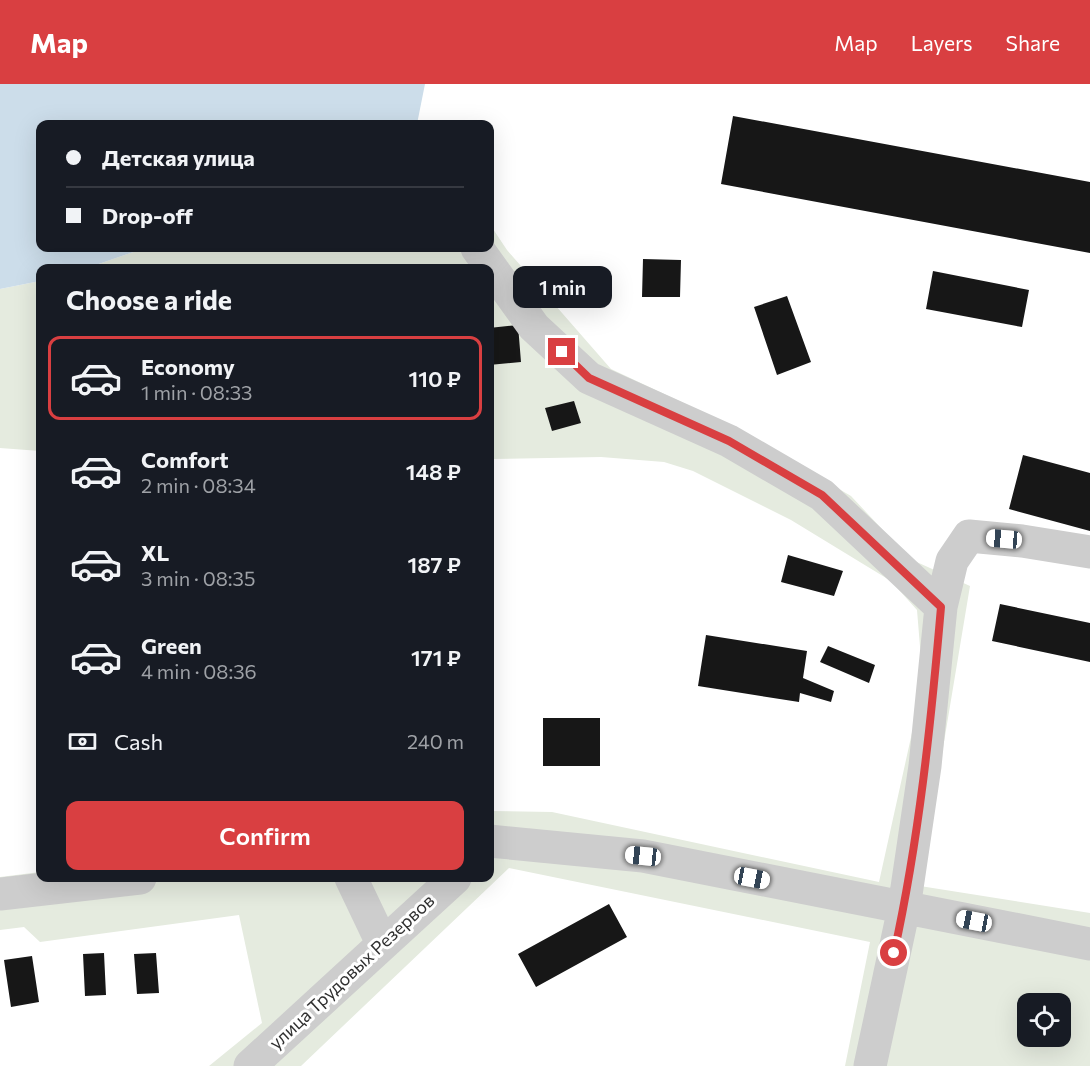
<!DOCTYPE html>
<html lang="en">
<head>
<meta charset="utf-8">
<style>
	body { margin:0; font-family:Commissioner,sans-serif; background:#20242c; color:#f1f3f6; height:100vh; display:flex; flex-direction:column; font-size:22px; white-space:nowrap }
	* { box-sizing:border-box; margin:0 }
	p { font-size:20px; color:#9ea1a6 }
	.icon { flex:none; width:33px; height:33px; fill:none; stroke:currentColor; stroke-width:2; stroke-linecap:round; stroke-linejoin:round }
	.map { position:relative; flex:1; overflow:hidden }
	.drawer { position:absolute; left:36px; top:180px; width:458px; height:618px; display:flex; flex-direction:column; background:#171b24; border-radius:12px; box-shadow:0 6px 24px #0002 }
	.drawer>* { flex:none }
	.banner { position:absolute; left:36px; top:36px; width:458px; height:132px; border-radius:12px; box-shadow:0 6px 24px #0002; display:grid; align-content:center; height:132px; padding:0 30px; background:#171b24 }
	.fabs { position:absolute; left:1017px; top:909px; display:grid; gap:12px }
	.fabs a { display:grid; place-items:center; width:54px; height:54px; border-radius:12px; background:#171b24; box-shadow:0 6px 24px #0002; font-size:30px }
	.end { position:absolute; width:27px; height:27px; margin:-14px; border:8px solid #d93f41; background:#fff; box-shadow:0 0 0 3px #fff }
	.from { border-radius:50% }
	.bubble { position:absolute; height:42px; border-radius:12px; background:#171b24; box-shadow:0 6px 24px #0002; font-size:20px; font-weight:600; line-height:42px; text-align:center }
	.car { position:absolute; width:18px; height:36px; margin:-18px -9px; border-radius:8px; box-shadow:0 0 4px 2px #0007; background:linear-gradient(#fff 24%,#345 0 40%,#fff 0 76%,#345 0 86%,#fff 0) }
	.banner b { display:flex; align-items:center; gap:21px; height:57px; font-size:22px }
	.banner b+b { border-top:2px solid #363941 }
	.banner i { width:15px; height:15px; background:#f1f3f6 }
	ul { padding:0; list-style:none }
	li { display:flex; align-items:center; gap:18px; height:84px; margin:0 12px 9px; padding:0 18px; border:3px solid transparent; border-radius:12px }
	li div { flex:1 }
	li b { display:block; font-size:22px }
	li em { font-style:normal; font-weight:600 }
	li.selected { border-color:#d93f41 }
	li>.icon { width:54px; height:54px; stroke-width:1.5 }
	h2 { padding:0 30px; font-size:27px; line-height:72px }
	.pay { display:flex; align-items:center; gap:15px; height:66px; padding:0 30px; font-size:22px }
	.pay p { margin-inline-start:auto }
	.primary-button { display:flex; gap:12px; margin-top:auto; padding:12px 30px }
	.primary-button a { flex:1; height:69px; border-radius:12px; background:#d93f41; color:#fff; font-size:24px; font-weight:600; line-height:69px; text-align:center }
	header { display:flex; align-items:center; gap:36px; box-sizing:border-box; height:84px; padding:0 30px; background:#d93f41; color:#fff }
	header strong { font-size:28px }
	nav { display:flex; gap:33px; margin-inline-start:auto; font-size:21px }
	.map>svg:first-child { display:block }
	.green { fill:#e5ebdf; fill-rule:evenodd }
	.water { fill:#ccddea }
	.building { fill:#171717 }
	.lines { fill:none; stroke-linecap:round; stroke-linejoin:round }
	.minor { stroke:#cdcdcd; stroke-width:33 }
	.route { stroke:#d93f41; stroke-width:8 }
	.labels { text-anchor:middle; stroke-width:6; stroke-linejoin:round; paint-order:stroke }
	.street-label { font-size:18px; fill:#303030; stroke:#fff }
</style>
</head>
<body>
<header>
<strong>Map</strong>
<nav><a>Map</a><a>Layers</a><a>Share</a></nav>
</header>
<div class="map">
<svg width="1090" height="982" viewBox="0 0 1090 982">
	<rect width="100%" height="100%" fill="#fff"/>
	<path class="green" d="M489,139L507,166L611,285L724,338L851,412L910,475L970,502L920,802L1090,829V982H845L870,858L509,784L301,982H209L262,939L239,831L40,858L24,843L0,846V793L40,788V794H489V727L552,728L879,798L923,599L917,526L891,497L791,436L693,387L664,378L601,373L489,375V184H87L145,164H489ZM1028,920H1060V952H1028Z
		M40,197V367L0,364V205Z"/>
	<path class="water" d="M0,0H425L417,40H40V164H145L87,184H40V197L0,205Z"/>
	<path class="building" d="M733,32L1090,98V169L721,100Z
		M643,175L681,176L680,213H642Z
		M933,187L1029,206L1022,243L926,225Z
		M787,212L811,278L777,291L754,223Z
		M518,241L521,278L489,281V244Z
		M574,317L581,339L552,347L545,324Z
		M1023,371L1090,389V447L1009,425Z
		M788,471L843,487L834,512L781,498Z
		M1000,520L1090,539V578L992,557Z
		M706,551L807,567L803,594L834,607L831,618L800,609L799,618L698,602Z
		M828,562L875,581L869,599L820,578Z
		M543,634H600V682H543Z
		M609,820L627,853L536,903L518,870Z
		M104,869L106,911L85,912L83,870Z
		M156,869L159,909L137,910L134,870Z
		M32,872L39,918L11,923L4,876Z"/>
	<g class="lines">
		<path class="minor" d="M477,164L534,243L589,294L729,357L822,411L941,523
			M489,757L643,772L1090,860
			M351,794L382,859
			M0,810L140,794
			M250,982L455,794
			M870,982L904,824L925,682L941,523L952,477L969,452L1022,457L1090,468"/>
	</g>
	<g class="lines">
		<path class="route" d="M562,268L589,294L729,357L822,411L941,523C931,639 919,755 894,869"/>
	</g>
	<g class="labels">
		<g class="street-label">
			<text transform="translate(352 888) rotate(-43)" y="6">улица Трудовых Резервов</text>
		</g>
	</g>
</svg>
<div class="fabs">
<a><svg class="icon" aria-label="locate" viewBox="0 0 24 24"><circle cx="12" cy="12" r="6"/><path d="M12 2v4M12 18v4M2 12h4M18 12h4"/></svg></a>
</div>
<i class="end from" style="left:894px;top:869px"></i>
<i class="end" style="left:562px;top:268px"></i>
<div class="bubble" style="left:513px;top:182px;width:99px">1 min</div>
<i class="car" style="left:1004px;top:455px;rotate:275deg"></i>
<i class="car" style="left:643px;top:772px;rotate:276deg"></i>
<i class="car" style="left:752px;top:794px;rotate:101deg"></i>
<i class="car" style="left:974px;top:837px;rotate:281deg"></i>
<div class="banner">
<b><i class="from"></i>Детская улица</b>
<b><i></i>Drop-off</b>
</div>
<section class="drawer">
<h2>Choose a ride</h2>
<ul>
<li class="selected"><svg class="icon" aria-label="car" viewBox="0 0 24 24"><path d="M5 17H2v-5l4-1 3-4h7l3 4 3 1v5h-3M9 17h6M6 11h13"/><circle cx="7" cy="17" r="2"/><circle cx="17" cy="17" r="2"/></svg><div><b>Economy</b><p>1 min · 08:33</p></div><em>110 ₽</em></li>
<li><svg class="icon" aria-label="car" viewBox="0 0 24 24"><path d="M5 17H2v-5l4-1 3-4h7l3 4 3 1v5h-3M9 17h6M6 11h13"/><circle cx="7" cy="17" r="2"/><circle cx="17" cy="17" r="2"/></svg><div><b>Comfort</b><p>2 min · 08:34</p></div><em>148 ₽</em></li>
<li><svg class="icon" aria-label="car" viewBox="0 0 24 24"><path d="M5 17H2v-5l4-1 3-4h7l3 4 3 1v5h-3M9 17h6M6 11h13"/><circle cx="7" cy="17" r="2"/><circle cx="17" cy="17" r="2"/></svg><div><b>XL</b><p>3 min · 08:35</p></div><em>187 ₽</em></li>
<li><svg class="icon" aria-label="car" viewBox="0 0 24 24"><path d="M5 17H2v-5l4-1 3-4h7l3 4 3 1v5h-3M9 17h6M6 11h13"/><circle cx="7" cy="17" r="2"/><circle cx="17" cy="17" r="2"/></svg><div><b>Green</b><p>4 min · 08:36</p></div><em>171 ₽</em></li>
</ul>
<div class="pay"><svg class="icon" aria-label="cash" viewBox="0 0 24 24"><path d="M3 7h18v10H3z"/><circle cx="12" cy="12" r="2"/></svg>Cash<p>240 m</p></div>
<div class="primary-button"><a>Confirm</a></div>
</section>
</div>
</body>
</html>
